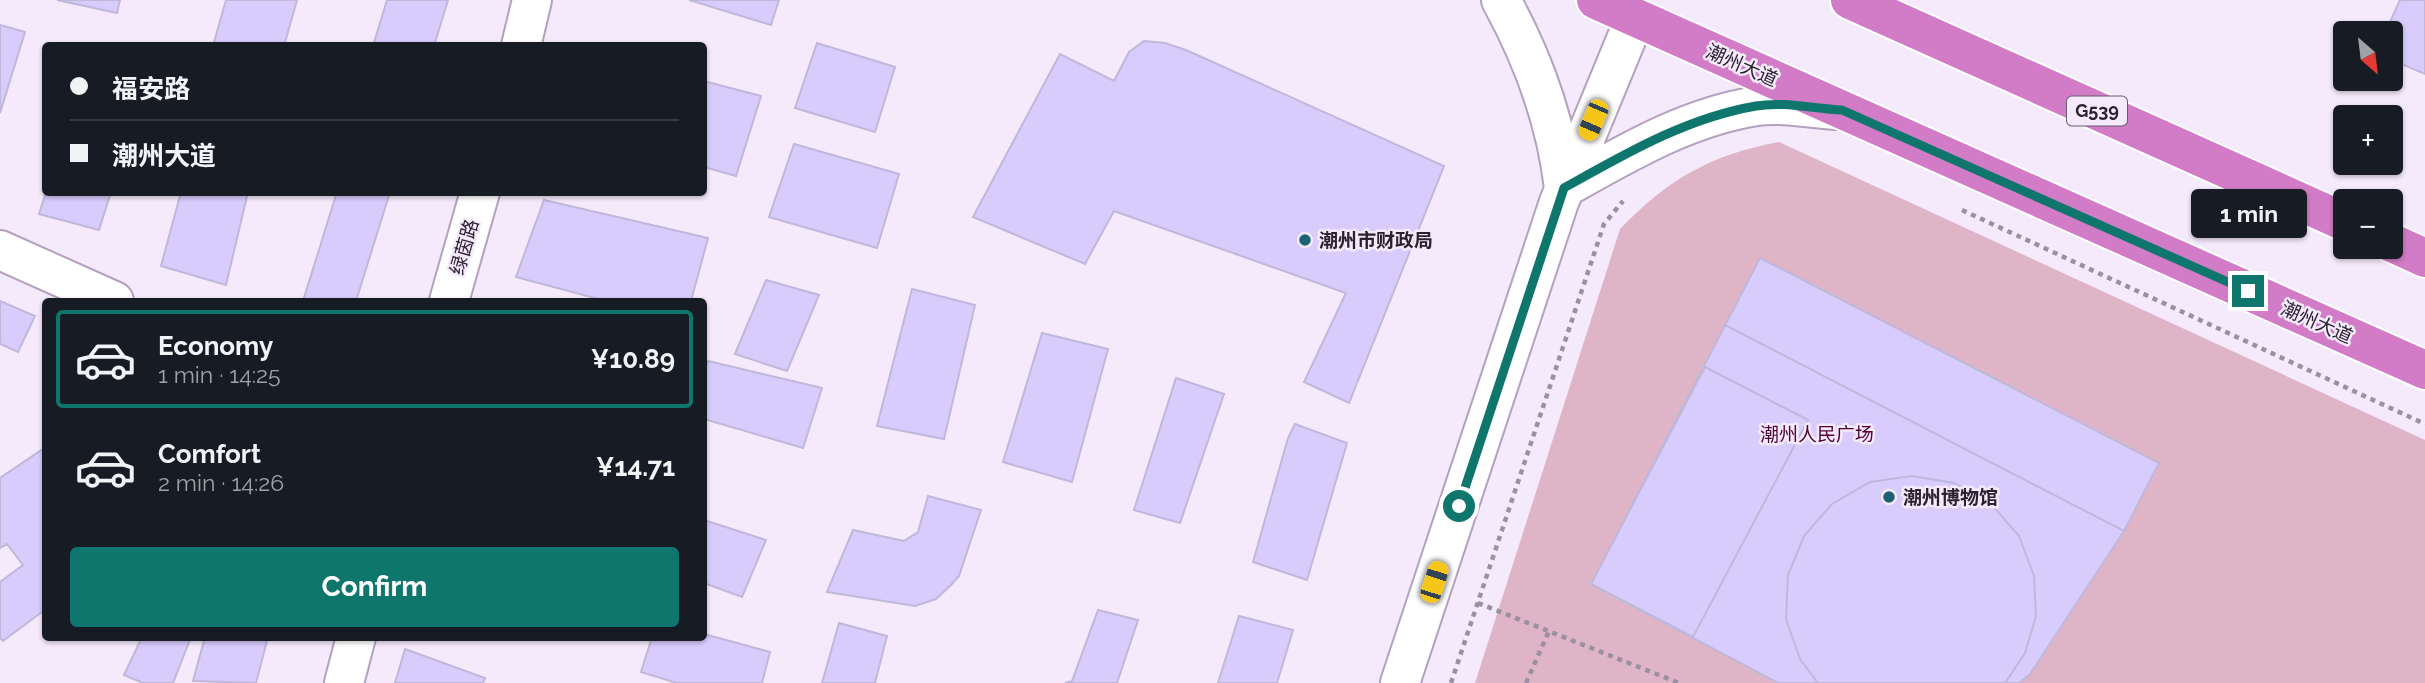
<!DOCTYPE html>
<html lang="en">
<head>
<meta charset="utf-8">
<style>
	body { margin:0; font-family:Raleway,"Noto Sans SC",sans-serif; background:#242831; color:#f1f3f6; height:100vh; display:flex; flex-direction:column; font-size:26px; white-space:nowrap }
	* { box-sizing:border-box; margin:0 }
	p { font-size:23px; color:#9ea1a6 }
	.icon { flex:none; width:38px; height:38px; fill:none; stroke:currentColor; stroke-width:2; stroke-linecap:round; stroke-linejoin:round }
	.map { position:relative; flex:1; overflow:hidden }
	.drawer { position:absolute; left:42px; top:298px; width:665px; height:343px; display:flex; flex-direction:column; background:#171b24; border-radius:7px; box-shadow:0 2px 5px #0004 }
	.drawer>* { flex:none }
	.hud { position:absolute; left:42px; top:42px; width:665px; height:154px; border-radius:7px; box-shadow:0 2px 5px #0004; display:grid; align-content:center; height:154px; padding:0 28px; background:#171b24 }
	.needle { width:46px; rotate:152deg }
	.fabs { position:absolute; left:2333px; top:21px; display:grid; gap:14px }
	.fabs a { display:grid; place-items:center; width:70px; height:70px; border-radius:7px; background:#171b24; box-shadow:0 2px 5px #0004; font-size:35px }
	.end { position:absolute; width:32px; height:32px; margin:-16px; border:9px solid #0f766e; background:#fff; box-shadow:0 0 0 4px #fff }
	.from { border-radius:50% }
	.bubble { position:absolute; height:49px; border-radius:7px; background:#171b24; box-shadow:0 2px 5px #0004; font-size:23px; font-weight:700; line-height:49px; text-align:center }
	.car { position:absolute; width:21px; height:42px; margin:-21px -10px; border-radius:9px; box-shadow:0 0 5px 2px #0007; background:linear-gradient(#f5c518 24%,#345 0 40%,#f5c518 0 76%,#345 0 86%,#f5c518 0) }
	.hud b { display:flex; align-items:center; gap:24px; height:66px; font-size:26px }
	.hud b+b { border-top:2px solid #363941 }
	.hud i { width:18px; height:18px; background:#f1f3f6 }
	ul { padding:12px 0 0; list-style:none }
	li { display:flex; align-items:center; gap:21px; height:98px; margin:0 14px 10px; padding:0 14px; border:4px solid transparent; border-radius:7px }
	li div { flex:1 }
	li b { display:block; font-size:26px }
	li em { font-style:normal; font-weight:700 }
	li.current { border-color:#0f766e }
	li>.icon { width:63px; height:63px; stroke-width:1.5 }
	.primary-button { display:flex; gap:14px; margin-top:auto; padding:14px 28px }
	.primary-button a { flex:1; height:80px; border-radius:7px; background:#0f766e; color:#fff; font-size:28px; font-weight:700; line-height:80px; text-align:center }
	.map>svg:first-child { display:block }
	.green { fill:#dfb4c7 }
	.building { fill:#d8ccfd; stroke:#bfb8da; stroke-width:2 }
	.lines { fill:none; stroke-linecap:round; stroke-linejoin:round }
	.street-casing { stroke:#b4a0bf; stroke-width:42 }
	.secondary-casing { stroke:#b4a0bf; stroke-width:42 }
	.highway-casing { stroke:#fff; stroke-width:42 }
	.path { stroke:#9a90a0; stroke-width:4.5; stroke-dasharray:5 5; stroke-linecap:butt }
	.street { stroke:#fff; stroke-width:38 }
	.secondary { stroke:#fff; stroke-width:38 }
	.highway { stroke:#d27bc6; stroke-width:38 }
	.route { stroke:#0f766e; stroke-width:9 }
	.poi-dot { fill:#1e6074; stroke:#f5e9fc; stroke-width:2.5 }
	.labels { text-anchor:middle; stroke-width:5; stroke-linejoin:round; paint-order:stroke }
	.shield { fill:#f5e9fc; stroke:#675e6c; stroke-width:2 }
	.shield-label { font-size:18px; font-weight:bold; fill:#2a222e }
	.street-label { font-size:19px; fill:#2a222e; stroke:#f5e9fc }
	.poi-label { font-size:19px; font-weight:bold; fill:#2a222e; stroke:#f5e9fc; text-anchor:start }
	.park-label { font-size:19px; fill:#500432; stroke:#f5e9fc }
</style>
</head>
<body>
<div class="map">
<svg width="2425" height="683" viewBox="0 0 2425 683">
	<rect width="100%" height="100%" fill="#f5e9fc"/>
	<path class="green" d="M1779,142L2425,440V683H1475L1620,229C1668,179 1710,155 1779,142Z"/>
	<path class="building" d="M57,0H120L117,13Z
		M226,0H297L284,46H213Z
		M387,0H448L434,46H373Z
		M689,0H779L771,25Z
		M2400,0H2425V74L2390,59V33H2385Z
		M0,25L25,32L0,113Z
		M1144,41L1165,43L1186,50L1444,166L1349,403L1304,382L1346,293L1114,211L1085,264L973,217L1060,54L1114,81L1129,52Z
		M817,43L895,67L875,132L795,108Z
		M704,81L761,96L736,176L704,167Z
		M794,144L899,174L877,248L769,217Z
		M46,192H111L99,230L39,214Z
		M181,192H248L226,285L161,266Z
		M337,192H390L356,301H303Z
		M544,200L708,238L691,301H606L516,277Z
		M1760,258L2159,463L2124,531L1725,325Z
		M1760,258L2159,463L2124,531L2030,674L2019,683H1778L1591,584Z
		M766,280L819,295L787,371L735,354Z
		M912,289L975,305L944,439L877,426Z
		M0,301L35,316L18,352L0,344Z
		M1042,333L1108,349L1072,482L1003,462Z
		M708,361L822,388L803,448L704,419V372Z
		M1705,367L1808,420L1693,637L1591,584Z
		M1176,378L1224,394L1180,523L1134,510Z
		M1295,424L1347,443L1307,580L1253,562L1288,438Z
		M46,447V609L3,641L0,638V582L23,565L7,544L0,548V478Z
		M1912,476L1954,483L1991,504L2019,536L2034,576L2036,616L2025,653L2005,683H1818L1800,659L1786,619L1788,575L1804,536L1832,504L1870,482Z
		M928,496L981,510L959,576L951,585L936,599L915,606L827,592L853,530L904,541L918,532Z
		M704,520L766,540L742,597L704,583Z
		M1098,610L1138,620L1117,683H1065L1072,681Z
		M1239,616L1293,630L1277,683H1218Z
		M839,623L887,636L875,683H822Z
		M704,634L770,652L762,683H677L641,672L652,637H704Z
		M142,637H191L173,683H143L124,675Z
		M205,637H268L256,683L193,681Z
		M405,649L485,678L483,683H395Z"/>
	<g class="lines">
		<defs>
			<path id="street" d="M0,250L114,301"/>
			<path id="secondary" d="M1501,0C1534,60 1556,120 1564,188C1625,154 1686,117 1757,106C1783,102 1810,109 1837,110
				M521,46L532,0
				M449,301L480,192
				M344,683L356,637
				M1400,683L1559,202L1635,18"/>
			<path id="highway" d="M1596,0L2425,370
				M1850,0L2345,222
				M2390,242L2425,258"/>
		</defs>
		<use href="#street" class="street-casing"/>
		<use href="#secondary" class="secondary-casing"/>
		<use href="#highway" class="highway-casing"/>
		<path class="path" d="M1962,210L2425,424
			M1478,603L1679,683
			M1451,683L1604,224L1623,201
			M1526,683L1549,631"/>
		<use href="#street" class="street"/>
		<use href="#secondary" class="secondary"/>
		<use href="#highway" class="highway"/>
	</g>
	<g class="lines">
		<path class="route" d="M1459,506L1564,188C1625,154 1686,118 1756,106C1784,101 1814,109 1842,110L2248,291"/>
	</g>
	<g class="poi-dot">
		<circle cx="1305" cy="240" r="7"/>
		<circle cx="1889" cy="497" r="7"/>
	</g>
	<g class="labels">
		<rect class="shield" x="2067" y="96.5" width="60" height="29" rx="5"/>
		<g class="shield-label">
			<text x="2097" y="117">G539</text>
		</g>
		<g class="street-label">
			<text transform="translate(1742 65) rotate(24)" y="7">潮州大道</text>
			<text transform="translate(464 247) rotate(-74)" y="7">绿茵路</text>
			<text transform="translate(2317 322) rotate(24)" y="7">潮州大道</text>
		</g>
		<g class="poi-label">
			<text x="1319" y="247">潮州市财政局</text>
			<text x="1903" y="504">潮州博物馆</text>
		</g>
		<g class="park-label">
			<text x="1817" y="441">潮州人民广场</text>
		</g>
	</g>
</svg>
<div class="fabs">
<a><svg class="needle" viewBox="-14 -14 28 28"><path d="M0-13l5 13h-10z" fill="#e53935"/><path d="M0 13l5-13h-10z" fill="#9ea1a6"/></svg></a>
<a>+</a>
<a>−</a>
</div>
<i class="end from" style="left:1459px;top:506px"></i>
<i class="end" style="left:2248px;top:291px"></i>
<div class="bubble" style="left:2191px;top:189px;width:116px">1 min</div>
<i class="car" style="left:1593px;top:120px;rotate:203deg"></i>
<i class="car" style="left:1434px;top:582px;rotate:18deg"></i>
<div class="hud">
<b><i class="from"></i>福安路</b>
<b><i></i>潮州大道</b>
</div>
<section class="drawer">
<ul>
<li class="current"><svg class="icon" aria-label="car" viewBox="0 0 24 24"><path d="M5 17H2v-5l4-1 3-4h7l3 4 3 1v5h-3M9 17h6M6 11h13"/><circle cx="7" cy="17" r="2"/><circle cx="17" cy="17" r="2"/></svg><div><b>Economy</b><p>1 min · 14:25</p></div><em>¥10.89</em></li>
<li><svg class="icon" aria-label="car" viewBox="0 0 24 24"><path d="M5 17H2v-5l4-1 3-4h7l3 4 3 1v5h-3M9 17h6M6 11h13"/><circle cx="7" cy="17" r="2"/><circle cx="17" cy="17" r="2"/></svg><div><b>Comfort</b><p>2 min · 14:26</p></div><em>¥14.71</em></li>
</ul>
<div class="primary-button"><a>Confirm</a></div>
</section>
</div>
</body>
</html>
